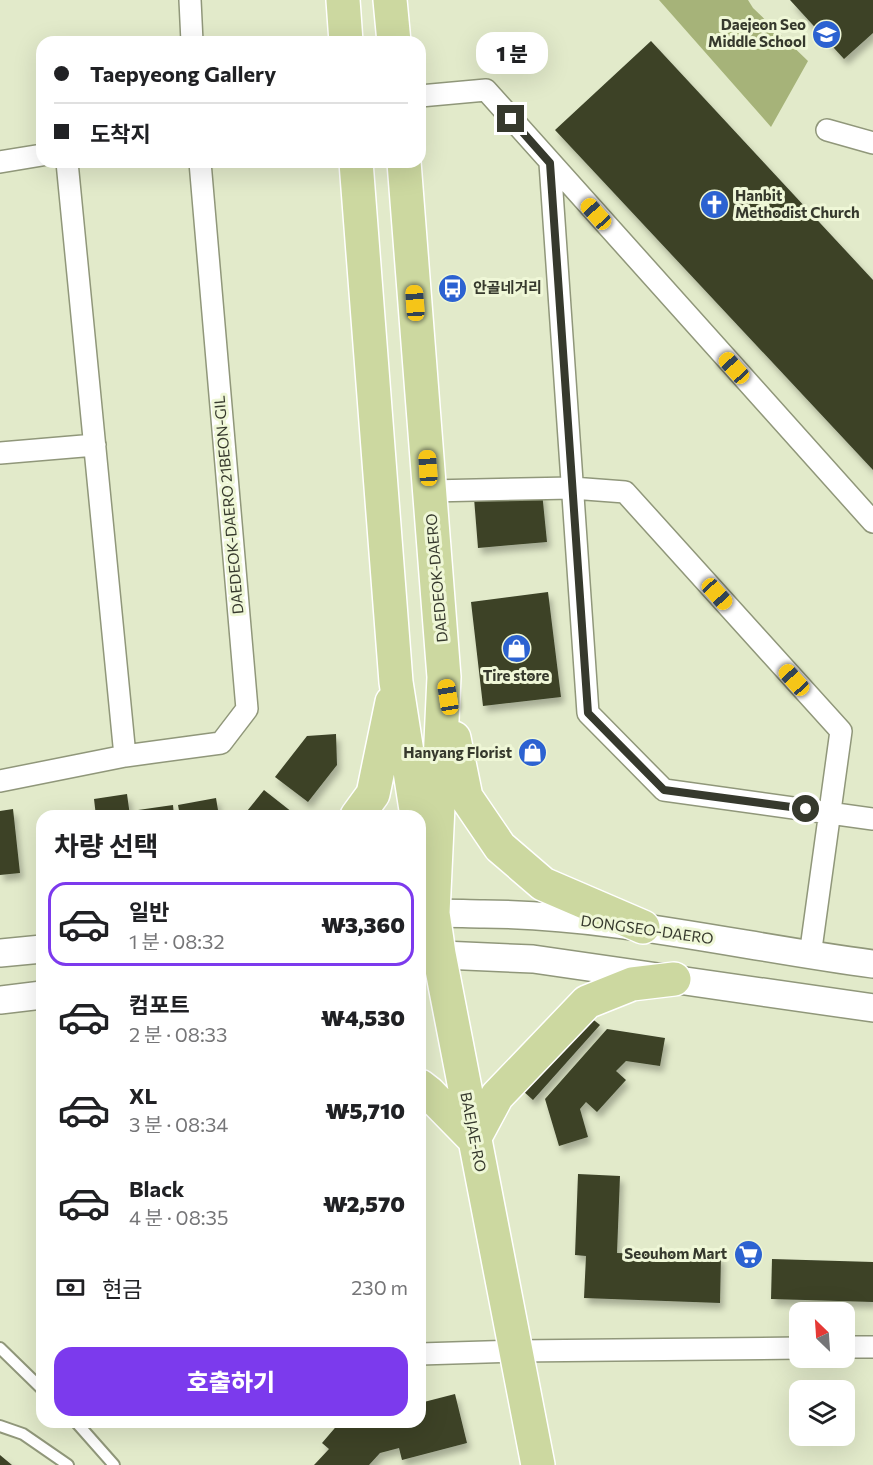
<!DOCTYPE html>
<html lang="ko">
<head>
<meta charset="utf-8">
<style>
	body { margin:0; font-family:Commissioner,"Noto Sans KR",sans-serif; background:#f2f2f2; color:#202124; height:100vh; display:flex; flex-direction:column; font-size:22px; white-space:nowrap }
	* { box-sizing:border-box; margin:0 }
	p { font-size:20px; color:#757577 }
	.icon { flex:none; width:33px; height:33px; fill:none; stroke:currentColor; stroke-width:2; stroke-linecap:round; stroke-linejoin:round }
	.map { position:relative; flex:1; overflow:hidden }
	.sheet { position:absolute; left:36px; top:810px; width:390px; height:618px; display:flex; flex-direction:column; background:#fff; border-radius:18px; box-shadow:0 6px 24px #0002 }
	.sheet>* { flex:none }
	.banner { position:absolute; left:36px; top:36px; width:390px; height:132px; border-radius:18px; box-shadow:0 6px 24px #0002; display:grid; align-content:center; height:132px; padding:0 18px; background:#fff }
	.needle { width:39px; rotate:335deg }
	.buttons { position:absolute; left:789px; top:1302px; display:grid; gap:12px }
	.buttons a { display:grid; place-items:center; width:66px; height:66px; border-radius:12px; background:#fff; box-shadow:0 6px 24px #0002; font-size:30px }
	.end { position:absolute; width:27px; height:27px; margin:-14px; border:8px solid #36392d; background:#fff; box-shadow:0 0 0 3px #fff }
	.from { border-radius:50% }
	.bubble { position:absolute; height:42px; border-radius:18px; background:#fff; box-shadow:0 6px 24px #0002; font-size:20px; font-weight:800; line-height:42px; text-align:center }
	.car { position:absolute; width:18px; height:36px; margin:-18px -9px; border-radius:8px; box-shadow:0 0 4px 2px #0007; background:linear-gradient(#f5c518 24%,#345 0 40%,#f5c518 0 76%,#345 0 86%,#f5c518 0) }
	.banner b { display:flex; align-items:center; gap:21px; height:57px; font-size:22px }
	.banner b+b { border-top:2px solid #e0e0e0 }
	.banner i { width:15px; height:15px; background:#202124 }
	ul { padding:0; list-style:none }
	li { display:flex; align-items:center; gap:18px; height:84px; margin:0 12px 9px; padding:0 6px; border:3px solid transparent; border-radius:18px }
	li div { flex:1 }
	li b { display:block; font-size:22px }
	li em { font-style:normal; font-weight:800 }
	li.selected { border-color:#7c3aed }
	li>.icon { width:54px; height:54px; stroke-width:1.5 }
	h2 { padding:0 18px; font-size:27px; line-height:72px }
	.pay { display:flex; align-items:center; gap:15px; height:66px; padding:0 18px; font-size:22px }
	.pay p { margin-inline-start:auto }
	.button { display:flex; gap:12px; margin-top:auto; padding:12px 18px }
	.button a { flex:1; height:69px; border-radius:18px; background:#7c3aed; color:#fff; font-size:24px; font-weight:800; line-height:69px; text-align:center }
	.map>svg:first-child { display:block }
	.forest { fill:#a6b379 }
	.building { fill:#3c4228; filter:url(#shadow) }
	.lines { fill:none; stroke-linecap:round; stroke-linejoin:round }
	.service-casing { stroke:#90977a; stroke-width:14 }
	.minor-casing { stroke:#90977a; stroke-width:24 }
	.tertiary-casing { stroke:#90977a; stroke-width:30 }
	.primary-casing { stroke:#fff; stroke-width:36 }
	.service { stroke:#fff; stroke-width:10 }
	.minor { stroke:#fff; stroke-width:21 }
	.tertiary { stroke:#fff; stroke-width:27 }
	.primary { stroke:#ccd8a0; stroke-width:33 }
	.route { stroke:#36392d; stroke-width:8 }
	.labels { text-anchor:middle; stroke-width:6; stroke-linejoin:round; paint-order:stroke }
	.poi-label { font-size:15px; font-weight:bold; fill:#36392d; stroke:#eff7d7; text-anchor:end }
	.street-label { font-size:15px; fill:#36392d; stroke:#eff7d7 }
</style>
</head>
<body>
<div class="map">
<svg width="873" height="1465" viewBox="0 0 873 1465">
	<defs>
		<filter id="shadow"><feDropShadow dx="3.5" dy="6" stdDeviation="3" flood-color="#0004"/></filter>
	</defs>
	<rect width="100%" height="100%" fill="#e2eaca"/>
	<path class="forest" d="M659,0H748L753,8L808,61L771,127Z"/>
	<path class="building" d="M790,0H873V33L844,59Z
		M651,41L873,280V470L555,130Z
		M542,492L547,542L478,548L474,498Z
		M548,592L561,697L483,706L471,602Z
		M336,734L337,765L308,802L275,777L307,736Z
		M264,790L297,816H243Z
		M127,794L130,816H96L94,799Z
		M216,798L219,816H180L178,805Z
		M173,805L174,816H139L138,810Z
		M13,809L20,873L0,875V811Z
		M590,1017L600,1025L533,1100L523,1091Z
		M607,1029L665,1038L660,1066L626,1061L616,1071L626,1080L597,1112L586,1102L580,1109L588,1137L559,1146L545,1099Z
		M578,1174L620,1176L617,1253L721,1256L720,1303L584,1298L586,1256L575,1255Z
		M772,1259L873,1262V1302L771,1299Z
		M455,1394L467,1443L402,1460L399,1448L380,1453L369,1465H314L329,1449L322,1443L340,1422H420V1403Z
		M0,1455L12,1465H0Z"/>
	<g class="lines">
		<defs>
			<path id="service" d="M0,1348L42,1389
				M76,1422L114,1465
				M0,1426L23,1434L68,1465"/>
			<path id="minor" d="M190,0L192,42
				M420,96L486,90L873,522
				M827,130L873,143
				M0,162L42,155
				M67,162L125,756
				M550,163L588,713L664,790L873,819
				M0,453L95,445
				M430,491L572,488L625,492L841,731L810,956
				M0,781L125,756L221,743L247,709L200,162
				M844,1347H873
				M420,1354L516,1351L800,1348"/>
			<path id="tertiary" d="M420,914C441,912 463,914 484,914C615,915 743,947 873,964
				M0,953L42,949
				M420,954L533,959L873,1008
				M0,1000L42,995"/>
			<path id="primary" d="M343,0L346,42
				M390,0L394,42
				M356,162L396,682L417,816
				M404,162L444,677L433,913
				M454,738L466,797L500,847L543,884L643,927
				M357,816L373,794L392,702
				M430,893L439,954L538,1465
				M420,1086L429,1093L474,1139
				M474,1139L497,1096L587,1002L632,984L674,979"/>
		</defs>
		<use href="#service" class="service-casing"/>
		<use href="#minor" class="minor-casing"/>
		<use href="#tertiary" class="tertiary-casing"/>
		<use href="#primary" class="primary-casing"/>
		<use href="#service" class="service"/>
		<use href="#minor" class="minor"/>
		<use href="#tertiary" class="tertiary"/>
		<use href="#primary" class="primary"/>
	</g>
	<g class="lines">
		<path class="route" d="M511,119L550,163L588,713L664,790L806,809"/>
	</g>
	<defs>
		<symbol id="school-disc" viewBox="-11 -11 22 22"><circle r="9.5" fill="#2c62d1" stroke="#eff7d7"/><path d="M0-5L7-2L0 1L-7-2ZM-4 1L0 2.5L4 1V4Q0 6-4 4Z" fill="#fff"/></symbol>
		<symbol id="church-disc" viewBox="-11 -11 22 22"><circle r="9.5" fill="#2c62d1" stroke="#eff7d7"/><path d="M-1.2-6h2.4v3.5h3.3v2.4h-3.3V6h-2.4V-.1h-3.3v-2.4h3.3Z" fill="#fff"/></symbol>
		<symbol id="bus-disc" viewBox="-11 -11 22 22"><circle r="9.5" fill="#2c62d1" stroke="#eff7d7"/><path d="M-5-6H5V4H4V6H2V4H-2V6H-4V4H-5ZM-3.5-4V0h7V-4ZM-3.5 1.2v1.5H-2V1.2ZM2 1.2v1.5H3.5V1.2Z" fill="#fff"/></symbol>
		<symbol id="shop-disc" viewBox="-11 -11 22 22"><circle r="9.5" fill="#2c62d1" stroke="#eff7d7"/><path d="M-5-2.5h2.3a2.7 3.5 0 0 1 5.4 0H5L5.5 6h-11ZM-1.5-2.5h3a1.5 2.3 0 0 0-3 0Z" fill="#fff"/></symbol>
		<symbol id="supermarket-disc" viewBox="-11 -11 22 22"><circle r="9.5" fill="#2c62d1" stroke="#eff7d7"/><path d="M-6-5.5h2.5l.6 2H6L4.5 2H-2.5L-4.4-4H-6ZM-1.5 3.2a1.3 1.3 0 1 0 .1 0ZM3 3.2a1.3 1.3 0 1 0 .1 0Z" fill="#fff"/></symbol>
	</defs>
	<g fill-rule="evenodd">
		<use href="#school-disc" x="810" y="18" width="33" height="33"/>
		<use href="#church-disc" x="698" y="188" width="33" height="33"/>
		<use href="#bus-disc" x="436" y="272" width="33" height="33"/>
		<use href="#shop-disc" x="500" y="632" width="33" height="33"/>
		<use href="#shop-disc" x="516" y="736" width="33" height="33"/>
		<use href="#supermarket-disc" x="732" y="1238" width="33" height="33"/>
	</g>
	<g class="labels">
		<g class="poi-label">
			<text x="806" y="30">Daejeon Seo<tspan x="806" dy="17">Middle School</tspan></text>
			<text x="735" y="201" text-anchor="start">Hanbit<tspan x="735" dy="17">Methodist Church</tspan></text>
			<text x="473" y="293" text-anchor="start">안골네거리</text>
			<text x="516" y="681" text-anchor="middle">Tire store</text>
			<text x="512" y="758">Hanyang Florist</text>
			<text x="727" y="1259">Seouhom Mart</text>
		</g>
		<g class="street-label">
			<text transform="translate(229 505) rotate(-95)" y="5">DAEDEOK-DAERO 21BEON-GIL</text>
			<text transform="translate(437 578) rotate(-95)" y="5">DAEDEOK-DAERO</text>
			<text transform="translate(647 930) rotate(8)" y="5">DONGSEO-DAERO</text>
			<text transform="translate(473 1132) rotate(79)" y="5">BAEJAE-RO</text>
		</g>
	</g>
</svg>
<div class="buttons">
<a><svg class="needle" viewBox="-14 -14 28 28"><path d="M0-13l5 13h-10z" fill="#e53935"/><path d="M0 13l5-13h-10z" fill="#757577"/></svg></a>
<a><svg class="icon" aria-label="layers" viewBox="0 0 24 24"><path d="M12 4l9 5-9 5-9-5zM3 14l9 5 9-5"/></svg></a>
</div>
<i class="end from" style="left:806px;top:809px"></i>
<i class="end" style="left:511px;top:119px"></i>
<div class="bubble" style="left:476px;top:32px;width:72px">1 분</div>
<i class="car" style="left:596px;top:214px;rotate:318deg"></i>
<i class="car" style="left:415px;top:303px;rotate:356deg"></i>
<i class="car" style="left:734px;top:368px;rotate:318deg"></i>
<i class="car" style="left:428px;top:468px;rotate:356deg"></i>
<i class="car" style="left:717px;top:594px;rotate:138deg"></i>
<i class="car" style="left:794px;top:680px;rotate:318deg"></i>
<i class="car" style="left:448px;top:697px;rotate:351deg"></i>
<div class="banner">
<b><i class="from"></i>Taepyeong Gallery</b>
<b><i></i>도착지</b>
</div>
<section class="sheet">
<h2>차량 선택</h2>
<ul>
<li class="selected"><svg class="icon" aria-label="car" viewBox="0 0 24 24"><path d="M5 17H2v-5l4-1 3-4h7l3 4 3 1v5h-3M9 17h6M6 11h13"/><circle cx="7" cy="17" r="2"/><circle cx="17" cy="17" r="2"/></svg><div><b>일반</b><p>1 분 · 08:32</p></div><em>₩3,360</em></li>
<li><svg class="icon" aria-label="car" viewBox="0 0 24 24"><path d="M5 17H2v-5l4-1 3-4h7l3 4 3 1v5h-3M9 17h6M6 11h13"/><circle cx="7" cy="17" r="2"/><circle cx="17" cy="17" r="2"/></svg><div><b>컴포트</b><p>2 분 · 08:33</p></div><em>₩4,530</em></li>
<li><svg class="icon" aria-label="car" viewBox="0 0 24 24"><path d="M5 17H2v-5l4-1 3-4h7l3 4 3 1v5h-3M9 17h6M6 11h13"/><circle cx="7" cy="17" r="2"/><circle cx="17" cy="17" r="2"/></svg><div><b>XL</b><p>3 분 · 08:34</p></div><em>₩5,710</em></li>
<li><svg class="icon" aria-label="car" viewBox="0 0 24 24"><path d="M5 17H2v-5l4-1 3-4h7l3 4 3 1v5h-3M9 17h6M6 11h13"/><circle cx="7" cy="17" r="2"/><circle cx="17" cy="17" r="2"/></svg><div><b>Black</b><p>4 분 · 08:35</p></div><em>₩2,570</em></li>
</ul>
<div class="pay"><svg class="icon" aria-label="cash" viewBox="0 0 24 24"><path d="M3 7h18v10H3z"/><circle cx="12" cy="12" r="2"/></svg>현금<p>230 m</p></div>
<div class="button"><a>호출하기</a></div>
</section>
</div>
</body>
</html>
